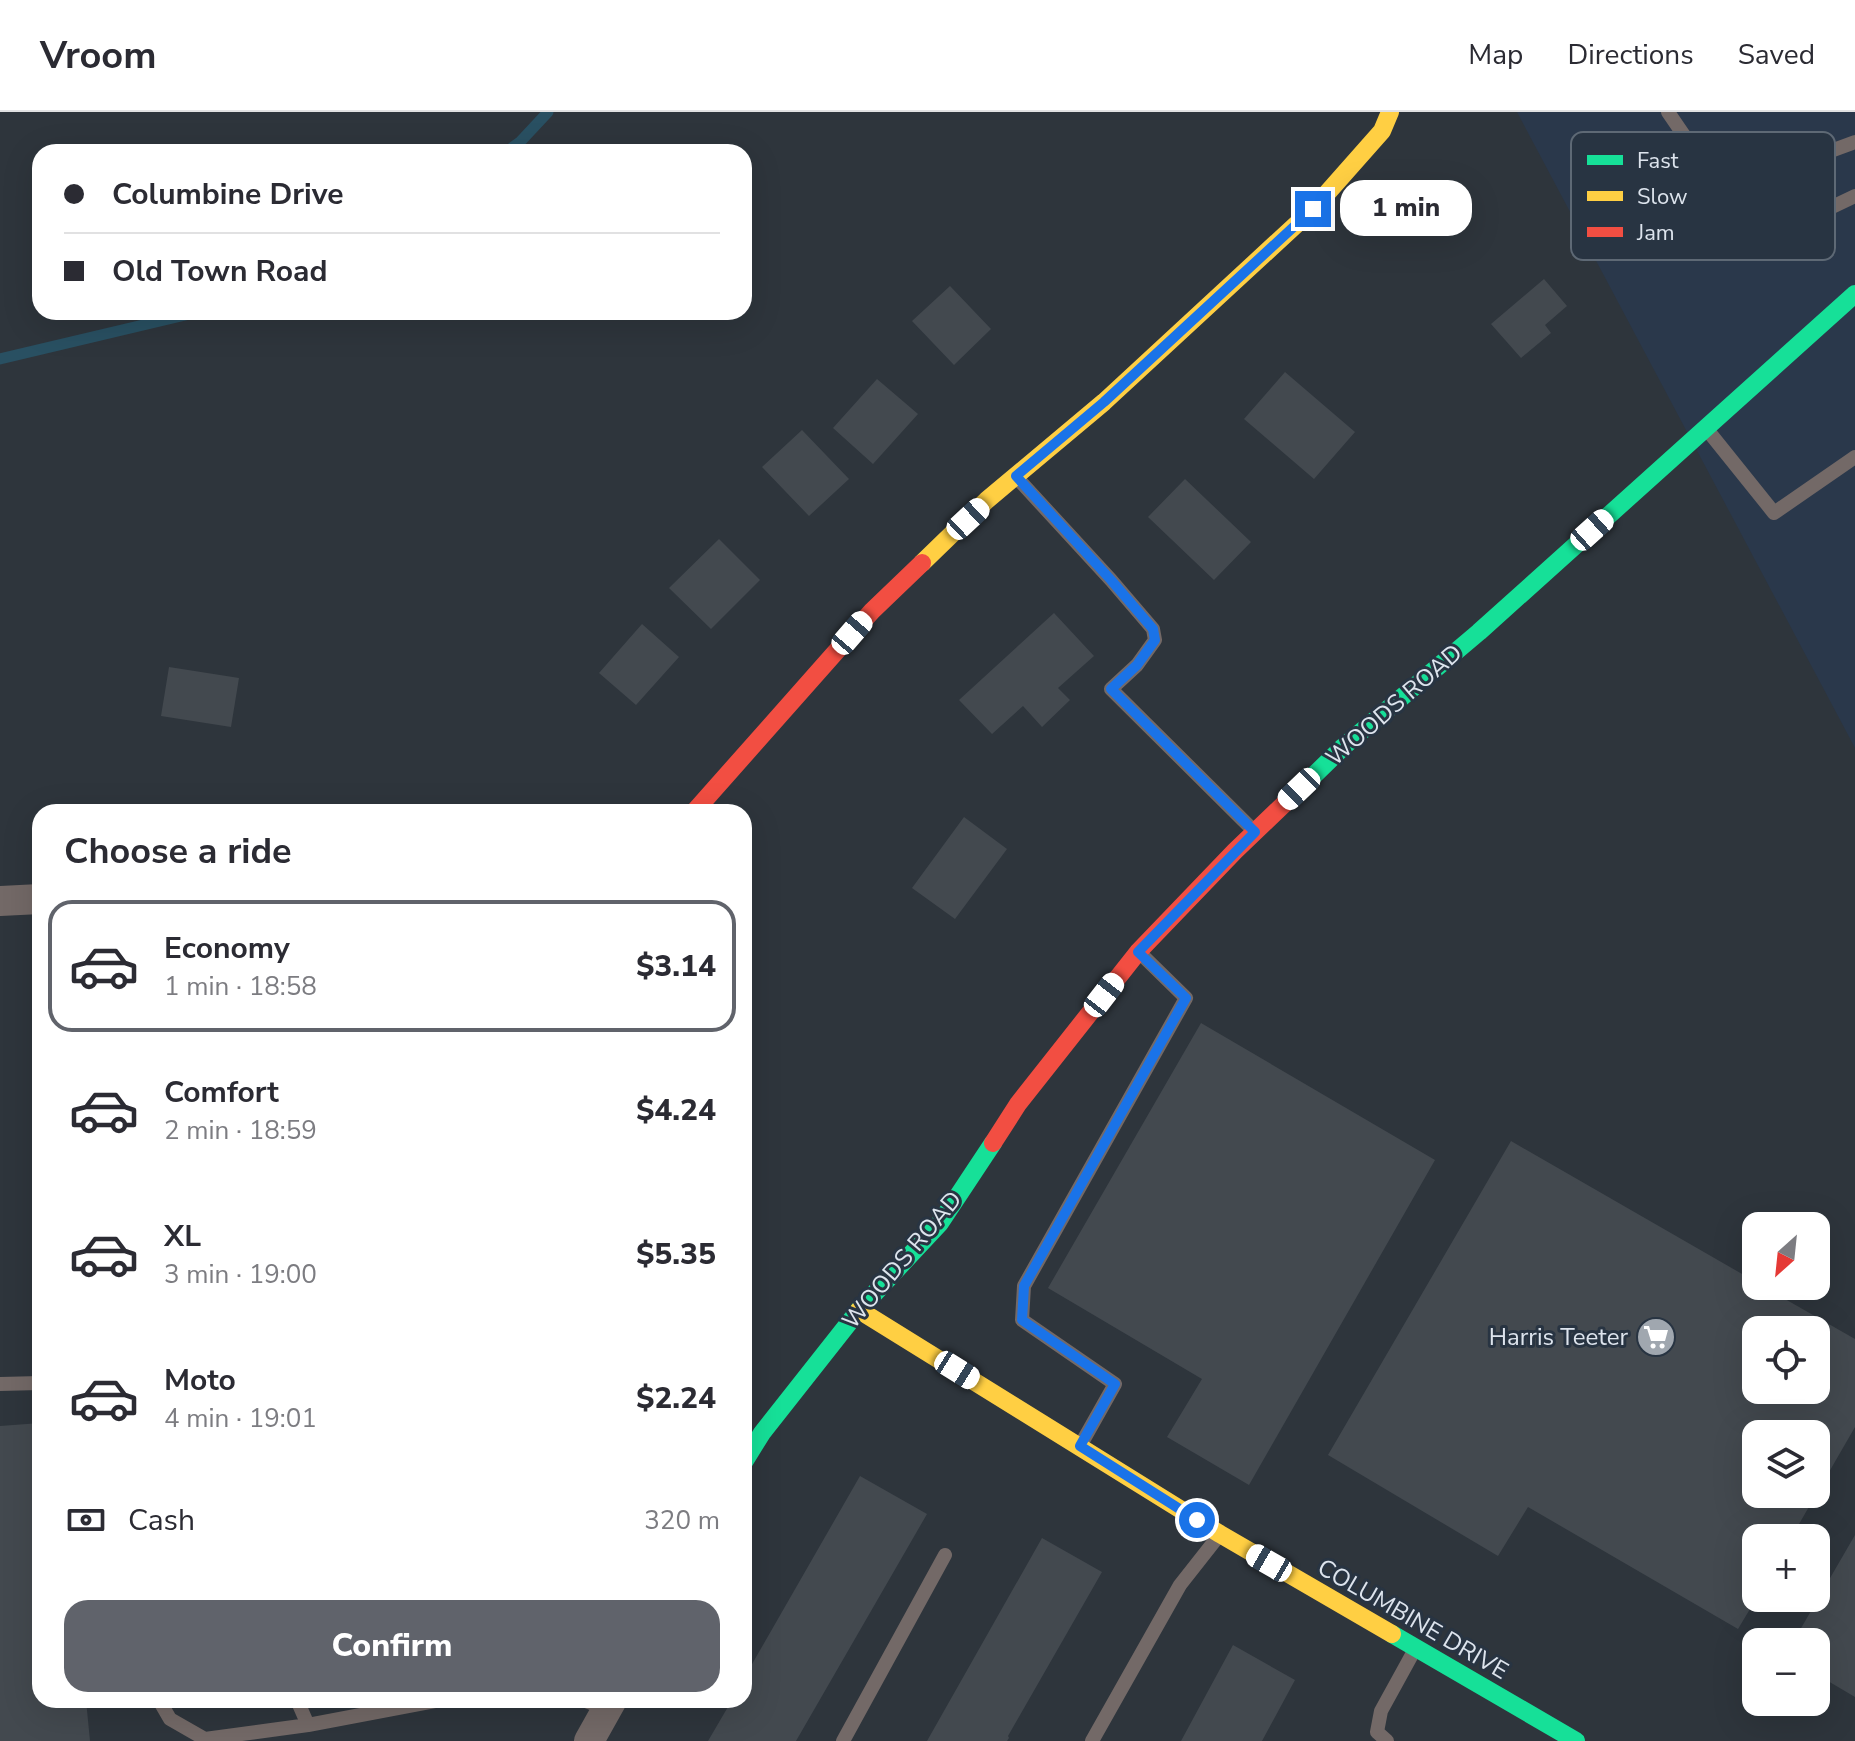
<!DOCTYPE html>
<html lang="en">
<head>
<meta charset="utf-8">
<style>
	body { margin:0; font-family:"Nunito Sans",sans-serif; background:#f7f7f7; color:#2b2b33; height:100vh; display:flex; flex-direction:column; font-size:30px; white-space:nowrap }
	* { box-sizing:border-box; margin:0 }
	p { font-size:26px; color:#7c7c81 }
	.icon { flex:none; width:44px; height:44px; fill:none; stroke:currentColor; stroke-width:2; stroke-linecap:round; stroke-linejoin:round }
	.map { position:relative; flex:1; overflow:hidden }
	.panel { position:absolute; left:32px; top:692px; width:720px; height:904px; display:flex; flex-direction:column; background:#fff; border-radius:24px; box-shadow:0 8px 32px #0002 }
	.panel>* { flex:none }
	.top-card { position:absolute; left:32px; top:32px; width:720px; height:176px; border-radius:24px; box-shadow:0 8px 32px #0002; display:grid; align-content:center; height:176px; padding:0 32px; background:#fff }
	.needle { width:52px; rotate:207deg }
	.tools { position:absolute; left:1742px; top:1100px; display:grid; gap:16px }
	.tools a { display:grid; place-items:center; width:88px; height:88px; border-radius:16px; background:#fff; box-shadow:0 8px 32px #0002; font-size:40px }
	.end { position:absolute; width:36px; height:36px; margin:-18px; border:10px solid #1a73e8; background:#fff; box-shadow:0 0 0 4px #fff }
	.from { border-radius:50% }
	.bubble { position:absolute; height:56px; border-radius:24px; background:#fff; box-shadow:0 8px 32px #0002; font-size:26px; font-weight:800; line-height:56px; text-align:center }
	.car { position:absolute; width:24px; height:48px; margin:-24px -12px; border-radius:10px; box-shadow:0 0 6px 2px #0007; background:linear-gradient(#fff 24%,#345 0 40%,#fff 0 76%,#345 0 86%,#fff 0) }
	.top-card b { display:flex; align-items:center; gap:28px; height:76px; font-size:30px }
	.top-card b+b { border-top:2px solid #e1e1e2 }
	.top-card i { width:20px; height:20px; background:#2b2b33 }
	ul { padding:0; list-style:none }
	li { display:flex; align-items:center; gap:24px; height:132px; margin:0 16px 12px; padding:0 16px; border:4px solid transparent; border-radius:24px }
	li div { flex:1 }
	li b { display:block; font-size:30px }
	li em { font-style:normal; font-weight:800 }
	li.on { border-color:#60636b }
	li>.icon { width:72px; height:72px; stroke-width:1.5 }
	h2 { padding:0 32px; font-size:36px; line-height:96px }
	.pay { display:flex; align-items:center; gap:20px; height:88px; padding:0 32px; font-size:30px }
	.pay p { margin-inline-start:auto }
	.button { display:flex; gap:16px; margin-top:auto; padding:16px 32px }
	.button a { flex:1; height:92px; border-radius:24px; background:#60636b; color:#fff; font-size:32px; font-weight:800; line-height:92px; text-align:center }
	header { display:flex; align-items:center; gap:48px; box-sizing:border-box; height:112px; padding:0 40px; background:#fff; border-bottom:2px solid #e1e1e2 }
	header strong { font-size:38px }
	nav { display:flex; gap:44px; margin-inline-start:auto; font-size:28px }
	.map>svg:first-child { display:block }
	.built { fill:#2a384b }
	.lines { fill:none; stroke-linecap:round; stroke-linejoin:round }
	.stream { stroke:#295062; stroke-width:11 }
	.building { fill:#43494f; fill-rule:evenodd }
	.lane { stroke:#736967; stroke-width:14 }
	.street { stroke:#736967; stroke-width:30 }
	.fast { stroke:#16e098; stroke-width:18 }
	.slow { stroke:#ffcf43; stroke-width:18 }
	.jam { stroke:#f24e42; stroke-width:18 }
	.route { stroke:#1a73e8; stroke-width:10 }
	.labels { text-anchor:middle; stroke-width:6; stroke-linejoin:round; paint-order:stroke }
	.street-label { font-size:24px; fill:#dde4ed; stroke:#283442 }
	.poi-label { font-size:24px; fill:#dde4ed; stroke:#283442; text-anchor:end }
	.key { fill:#283442; stroke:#5e6975; stroke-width:2 }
	.key-label { font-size:22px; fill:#dde4ed }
</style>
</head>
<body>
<header>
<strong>Vroom</strong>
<nav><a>Map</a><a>Directions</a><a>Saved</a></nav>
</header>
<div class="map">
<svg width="1855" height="1629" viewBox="0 0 1855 1629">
	<rect width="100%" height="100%" fill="#2e353c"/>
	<path class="built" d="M1517,0H1855V636Z"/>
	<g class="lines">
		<path class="stream" d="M506,40L520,30L548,0
			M0,247L198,200"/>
	</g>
	<path class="building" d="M1544,167L1567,194L1545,213L1551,221L1521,246L1491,212Z
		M950,174L991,217L954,253L912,209Z
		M1285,260L1355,320L1314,367L1244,307Z
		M877,267L918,302L873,352L833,316Z
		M802,318L849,367L809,404L762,355Z
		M1185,367L1251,430L1214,468L1148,405Z
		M719,427L760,468L711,517L669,476Z
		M1054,501L1094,544L1058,576L1070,588L1042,615L1023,594L992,622L959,588Z
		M642,512L679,545L636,593L599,561Z
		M169,555L239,566L231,615L161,604Z
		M964,705L1007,737L955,807L912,776Z
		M1201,911L1435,1048L1249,1373L1167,1325L1202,1267L1048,1176Z
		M1511,1029L1756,1170V1174H1762L1855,1227V1315L1791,1426H1756V1487L1738,1517L1528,1395L1498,1444L1328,1343ZM1756,1218H1816V1278H1756ZM1756,1322H1816V1382H1756Z
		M40,1311V1588H86L90,1629H0V1314Z
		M860,1364L927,1402L796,1629H708L732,1588H744V1566Z
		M1855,1423V1585L1816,1562L1826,1547L1816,1542V1530H1793Z
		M1042,1426L1102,1460L1008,1624L1009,1626L1007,1629H927Z
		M1233,1533L1295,1568L1262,1629H1181Z"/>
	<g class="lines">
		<path class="lane" d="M1668,0L1722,79L1765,127L1855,84
			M1722,79L1855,30
			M1709,320L1774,401L1855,345
			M1019,368L1111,468L1153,517L1155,528L1137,553L1111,577L1253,718
			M0,1272L40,1271
			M1080,1334L1115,1272L1022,1208L1024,1174L1186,886L1141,842
			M159,1588L170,1607L205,1627L308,1613L440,1588
			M297,1588L308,1613
			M583,1588L607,1597
			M843,1629L945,1443
			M1092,1629L1180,1473L1217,1426
			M1387,1629L1377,1620L1381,1599L1414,1539"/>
		<path class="street" d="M0,789L40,787
			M589,1629L612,1588"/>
		<path class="fast" d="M1306,671L1343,635L1479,520L1855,182
			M744,1350L762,1321L859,1198L940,1111L993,1031
			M1392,1522L1576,1629"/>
		<path class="slow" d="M922,451L987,388L1104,290L1313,97L1382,19L1390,0
			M859,1198L1220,1422L1392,1522"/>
		<path class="jam" d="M694,700L872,499L922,451
			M993,1031L1018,992L1138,840L1235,739L1306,671"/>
	</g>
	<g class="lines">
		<path class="route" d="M1197,1408L1080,1334L1115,1272L1022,1208L1024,1174L1186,886L1138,840L1255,720L1111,577L1137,553L1155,528L1153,517L1111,468L1016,364L1104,290L1313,97"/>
	</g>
	<defs>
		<symbol id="supermarket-disc" viewBox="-11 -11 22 22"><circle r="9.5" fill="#a0a7af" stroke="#283442"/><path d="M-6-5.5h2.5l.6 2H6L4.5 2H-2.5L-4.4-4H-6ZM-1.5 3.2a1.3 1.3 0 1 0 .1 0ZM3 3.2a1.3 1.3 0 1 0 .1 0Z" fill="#fff"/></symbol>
	</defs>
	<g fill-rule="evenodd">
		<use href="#supermarket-disc" x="1634" y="1203" width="44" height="44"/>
	</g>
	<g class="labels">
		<g class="street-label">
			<text transform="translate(1394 593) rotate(-41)" y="8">WOODS ROAD</text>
			<text transform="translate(902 1148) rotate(-50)" y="8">WOODS ROAD</text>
			<text transform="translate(1413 1507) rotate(30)" y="8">COLUMBINE DRIVE</text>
		</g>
		<g class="poi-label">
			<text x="1628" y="1233">Harris Teeter</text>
		</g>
	</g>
	<rect x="1571" y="20" width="264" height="128" rx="12" class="key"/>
	<rect x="1587" y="43" width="36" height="10" fill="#16e098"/>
	<rect x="1587" y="79" width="36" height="10" fill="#ffcf43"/>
	<rect x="1587" y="115" width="36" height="10" fill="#f24e42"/>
	<g class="key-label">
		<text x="1637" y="56">Fast</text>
		<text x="1637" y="92">Slow</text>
		<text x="1637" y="128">Jam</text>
	</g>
</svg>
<div class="tools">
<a><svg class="needle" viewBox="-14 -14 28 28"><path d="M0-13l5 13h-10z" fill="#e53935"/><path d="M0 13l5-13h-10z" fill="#7c7c81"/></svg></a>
<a><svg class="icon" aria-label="locate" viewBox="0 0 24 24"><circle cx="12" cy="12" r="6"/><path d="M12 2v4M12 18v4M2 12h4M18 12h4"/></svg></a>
<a><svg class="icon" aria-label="layers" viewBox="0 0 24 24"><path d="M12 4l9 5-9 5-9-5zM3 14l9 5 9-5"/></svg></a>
<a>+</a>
<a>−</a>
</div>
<i class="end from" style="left:1197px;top:1408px"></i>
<i class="end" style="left:1313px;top:97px"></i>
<div class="bubble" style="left:1340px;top:68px;width:132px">1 min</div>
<i class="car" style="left:968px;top:407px;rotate:47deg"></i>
<i class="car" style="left:1592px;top:418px;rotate:48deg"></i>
<i class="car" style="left:852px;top:521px;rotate:41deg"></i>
<i class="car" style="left:1299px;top:677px;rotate:226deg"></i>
<i class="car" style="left:1104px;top:883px;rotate:38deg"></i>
<i class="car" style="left:957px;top:1258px;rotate:122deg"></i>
<i class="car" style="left:1269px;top:1451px;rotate:300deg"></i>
<div class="top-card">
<b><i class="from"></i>Columbine Drive</b>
<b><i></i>Old Town Road</b>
</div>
<section class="panel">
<h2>Choose a ride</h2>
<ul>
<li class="on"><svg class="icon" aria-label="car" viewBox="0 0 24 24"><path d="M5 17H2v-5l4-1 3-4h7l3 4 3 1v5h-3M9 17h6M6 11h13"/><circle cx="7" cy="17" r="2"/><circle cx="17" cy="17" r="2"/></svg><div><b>Economy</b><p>1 min · 18:58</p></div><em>$3.14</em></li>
<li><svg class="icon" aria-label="car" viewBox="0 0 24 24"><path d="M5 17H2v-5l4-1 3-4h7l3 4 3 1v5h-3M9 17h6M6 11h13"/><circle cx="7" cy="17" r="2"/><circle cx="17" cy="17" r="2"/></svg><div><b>Comfort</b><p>2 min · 18:59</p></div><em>$4.24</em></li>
<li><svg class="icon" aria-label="car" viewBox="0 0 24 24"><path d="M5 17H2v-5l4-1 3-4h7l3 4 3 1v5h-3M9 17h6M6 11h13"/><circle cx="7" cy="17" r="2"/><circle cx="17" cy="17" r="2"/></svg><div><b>XL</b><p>3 min · 19:00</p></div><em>$5.35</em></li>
<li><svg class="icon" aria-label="car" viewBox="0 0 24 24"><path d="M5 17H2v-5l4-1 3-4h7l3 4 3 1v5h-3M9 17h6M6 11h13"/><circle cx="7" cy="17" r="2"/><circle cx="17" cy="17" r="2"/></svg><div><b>Moto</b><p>4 min · 19:01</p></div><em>$2.24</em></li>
</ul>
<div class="pay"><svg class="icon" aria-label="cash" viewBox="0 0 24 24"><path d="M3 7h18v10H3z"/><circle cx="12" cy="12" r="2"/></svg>Cash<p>320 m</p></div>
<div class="button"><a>Confirm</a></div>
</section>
</div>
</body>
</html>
